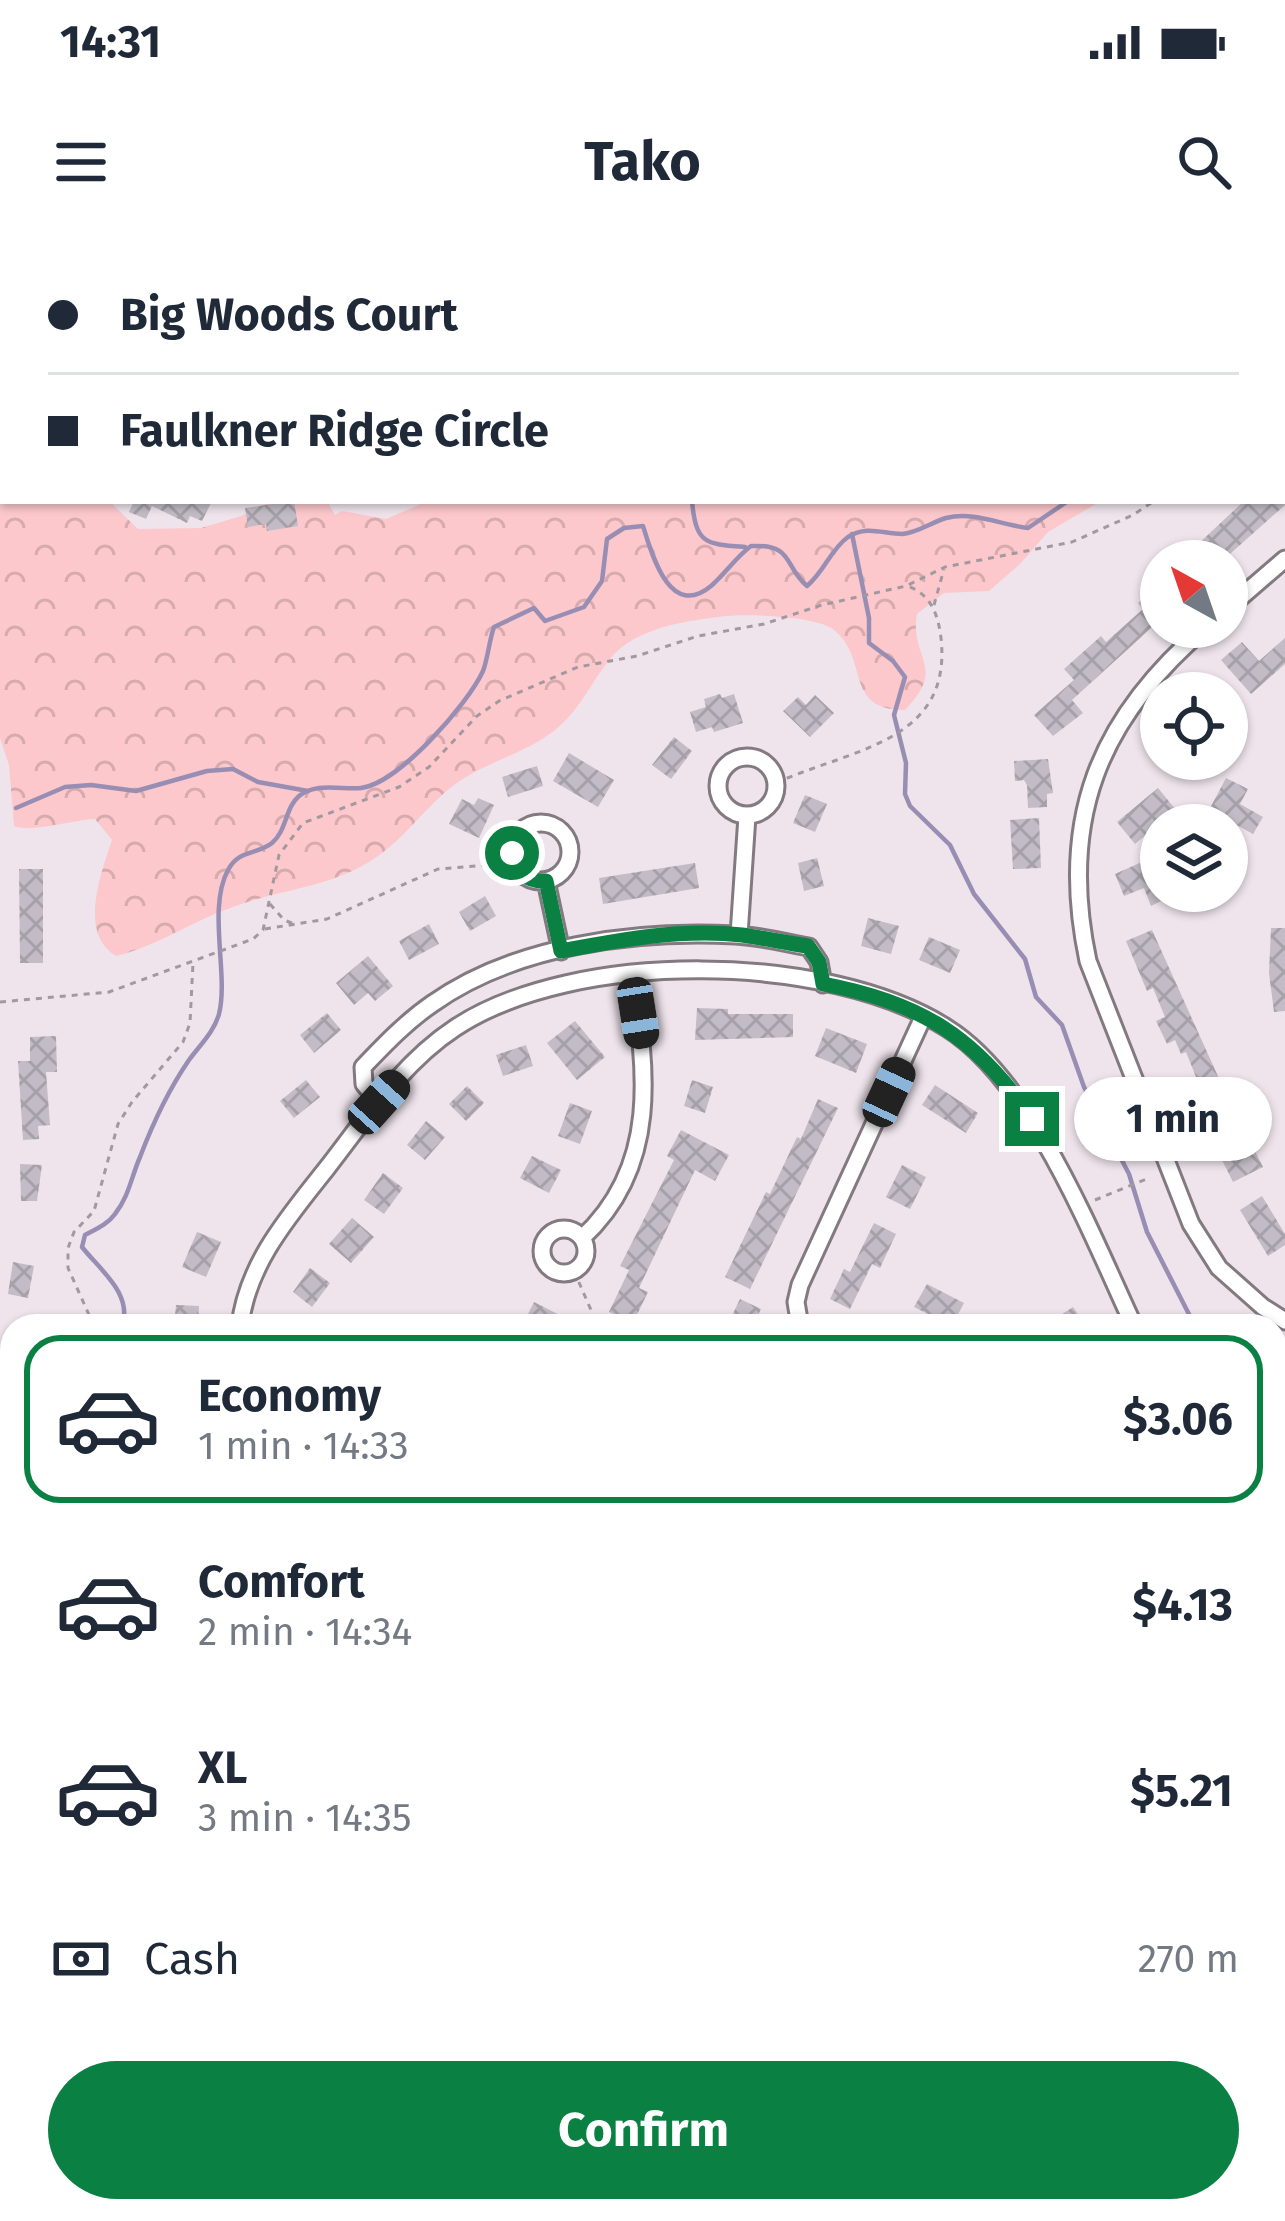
<!DOCTYPE html>
<html lang="en">
<head>
<meta charset="utf-8">
<style>
	body { margin:0; font-family:"Fira Sans",sans-serif; background:#f6f6f7; color:#1f2937; height:100vh; display:flex; flex-direction:column; font-size:45px; white-space:nowrap }
	* { box-sizing:border-box; margin:0 }
	p { font-size:39px; color:#747a83 }
	.icon { flex:none; width:66px; height:66px; fill:none; stroke:currentColor; stroke-width:2; stroke-linecap:round; stroke-linejoin:round }
	.map { position:relative; flex:1; overflow:hidden }
	.drawer { position:absolute; left:0px; top:1074px; width:1287px; height:909px; display:flex; flex-direction:column; background:#fff; border-radius:36px 36px 0 0; box-shadow:0 3px 9px #0004 }
	.drawer>* { flex:none }
	.hud { position:absolute; left:0px; top:0px; width:1287px; height:264px; box-shadow:0 3px 9px #0004; display:grid; align-content:center; height:264px; padding:0 48px; background:#fff }
	.needle { width:78px; rotate:320deg }
	.controls { position:absolute; left:1140px; top:300px; display:grid; gap:24px }
	.controls a { display:grid; place-items:center; width:108px; height:108px; border-radius:50%; background:#fff; box-shadow:0 3px 9px #0004; font-size:60px }
	.end { position:absolute; width:54px; height:54px; margin:-27px; border:15px solid #0b8043; background:#fff; box-shadow:0 0 0 6px #fff }
	.from { border-radius:50% }
	.bubble { position:absolute; height:84px; border-radius:42px; background:#fff; box-shadow:0 3px 9px #0004; font-size:39px; font-weight:700; line-height:84px; text-align:center }
	.car { position:absolute; width:36px; height:72px; margin:-36px -18px; border-radius:15px; box-shadow:0 0 9px 3px #0007; background:linear-gradient(#222 24%,#8ab4d8 0 40%,#222 0 76%,#8ab4d8 0 86%,#222 0) }
	.hud b { display:flex; align-items:center; gap:42px; height:114px; font-size:45px }
	.hud b+b { border-top:3px solid #e0e1e3 }
	.hud i { width:30px; height:30px; background:#1f2937 }
	ul { padding:21px 0 0; list-style:none }
	li { display:flex; align-items:center; gap:36px; height:168px; margin:0 24px 18px; padding:0 24px; border:6px solid transparent; border-radius:36px }
	li div { flex:1 }
	li b { display:block; font-size:45px }
	li em { font-style:normal; font-weight:700 }
	li.active { border-color:#0b8043 }
	li>.icon { width:108px; height:108px; stroke-width:1.5 }
	.pay { display:flex; align-items:center; gap:30px; height:132px; padding:0 48px; font-size:45px }
	.pay p { margin-inline-start:auto }
	.action { display:flex; gap:24px; margin-top:auto; padding:24px 48px }
	.action a { flex:1; height:138px; border-radius:72px; background:#0b8043; color:#fff; font-size:48px; font-weight:700; line-height:138px; text-align:center }
	.status { display:flex; justify-content:space-between; align-items:center; height:84px; padding:0 60px; background:#fff; direction:ltr }
	.status svg { height:33px; fill:currentColor }
	header { display:flex; justify-content:space-between; align-items:center; height:156px; padding:0 48px; background:#fff; font-size:54px; font-weight:700 }
	.map>svg:first-child { display:block }
	.built { fill:#e8d7e4 }
	.forest { fill:url(#forest-crowns) }
	.lines { fill:none; stroke-linecap:round; stroke-linejoin:round }
	.stream { stroke:#988eb3; stroke-width:4.5 }
	.building { fill:url(#building-cross-hatch) }
	.service-casing { stroke:#837a81; stroke-width:14 }
	.minor-casing { stroke:#837a81; stroke-width:21 }
	.tertiary-casing { stroke:#837a81; stroke-width:24 }
	.path { stroke:#a299a0; stroke-width:3; stroke-dasharray:6 6; stroke-linecap:butt }
	.service { stroke:#fff; stroke-width:8 }
	.minor { stroke:#fff; stroke-width:15 }
	.tertiary { stroke:#fff; stroke-width:18 }
	.route { stroke:#0b8043; stroke-width:15 }
</style>
</head>
<body>
<div class="status"><b>14:31</b><svg viewBox="0 0 49 12"><path d="M0 12V9h3v3zM5 12V6h3v6zM10 12V3h3v9zM15 12V0h3v12zM26 1h20v11H26zM47 4h2v5h-2z"/></svg></div>
<header><svg class="icon" aria-label="menu" viewBox="0 0 24 24"><path d="M4 6h16M4 12h16M4 18h16"/></svg>Tako<svg class="icon" aria-label="search" viewBox="0 0 24 24"><circle cx="10" cy="10" r="6"/><path d="M15 15l6 6"/></svg></header>
<div class="map">
<svg width="1285" height="1981" viewBox="0 0 1285 1981">
	<defs>
		<pattern id="forest-crowns" width="20" height="18" patternUnits="userSpaceOnUse" patternTransform="scale(3)"><rect width="20" height="18" fill="#fcc8cc"/><path d="M2 6a3 3 0 1 1 6 0M12 15a3 3 0 1 1 6 0" fill="none" stroke="#d7abae"/></pattern>
		<pattern id="building-cross-hatch" width="8" height="8" patternUnits="userSpaceOnUse" patternTransform="scale(3)"><rect width="8" height="8" fill="#c3bcc6"/><path d="M0 0l8 8M0 8l8-8" fill="none" stroke="#a6a0a9"/></pattern>
	</defs>
	<rect width="100%" height="100%" fill="#efe4ec"/>
	<path class="built" d="M1275,1828L1285,1829V1981H1108L1109,1971H1275Z"/>
	<path class="forest" d="M978,0H1285V95L1284,3H976Z
		M0,118L3,261H109L138,289L201,288L241,276L272,261H327L335,275L342,271L386,279L428,261H1101L1048,292L1020,324L989,351L944,353L917,374C909,419 948,426 905,470C843,470 870,419 834,390C818,376 750,374 727,376C690,380 635,387 610,419C590,444 580,470 555,490C529,511 494,520 466,537C431,558 411,593 378,616C333,648 283,648 233,667C192,681 158,706 116,716C78,694 101,633 112,600L95,579C72,580 32,593 14,586L9,525L0,498Z
		M12,1864V1971H204L212,1981H0V1875Z"/>
	<g class="lines">
		<path class="stream" d="M309,0L310,3
			M1272,3L1275,0
			M692,261C696,304 705,304 745,307
			M852,294L869,378V403L893,421L905,437L894,475L906,523L905,554L910,566L950,605L974,654L1025,719L1036,757L1062,785L1084,847L1129,934L1147,992L1195,1086
			M16,568L65,547L91,545L136,551L207,531L233,529L258,542L308,551
			M122,1086C133,1054 101,1031 82,1007L85,995C96,989 108,984 115,974C129,956 131,938 140,917C153,883 169,849 189,820C200,805 214,792 219,774C229,734 207,669 228,630C239,609 257,615 272,603C287,590 285,568 299,556C316,542 342,550 361,548C398,544 468,464 483,431C488,418 489,401 494,387L534,368L545,381L584,367L602,341L607,299L624,288L643,286C652,315 670,380 711,346C725,334 736,317 751,306C795,304 783,326 807,346C824,332 831,309 848,297C867,285 883,294 902,294C917,293 932,282 946,278C974,271 1001,285 1028,288L1068,261
			M0,1969L29,1981
			M193,1971L202,1981
			M124,1981L134,1971"/>
	</g>
	<path class="building" d="M134,261H212L202,281L190,276L187,283L152,266L146,279L129,272Z
		M294,261L298,286L267,291L266,284L248,287L245,268Z
		M1244,261H1285V265L1222,321H1180Z
		M1161,343V379L1072,460L1083,473L1053,496L1034,475L1074,440L1064,429L1101,396L1106,402L1143,369L1138,363Z
		M1285,398V424L1251,454L1221,420L1242,402L1259,421Z
		M720,454L722,458L734,454L743,483L714,492L712,487L696,492L690,472L706,467L704,459Z
		M815,455L834,473L810,497L783,471L798,457L806,465Z
		M674,497L692,511L671,539L652,525Z
		M569,513L614,540L598,567L553,541Z
		M1048,519L1053,553L1047,554V567L1028,568L1027,545L1024,540L1015,541L1014,521Z
		M537,526L543,546L508,557L502,537Z
		M1226,538L1248,549L1240,564L1263,577L1253,594L1209,570Z
		M1158,548L1176,570L1135,604L1117,582Z
		M805,555L827,564L815,592L793,583Z
		M478,558L494,565L479,598L449,584L462,559L474,565Z
		M1039,578L1041,628L1013,629L1010,580Z
		M1153,617L1161,637V661L1151,666L1144,648L1124,656L1115,634Z
		M817,618L824,646L804,651L798,623Z
		M695,623L699,648L603,664L599,638Z
		M19,629H43V723H20Z
		M485,656L496,676L470,691L459,672Z
		M868,678L899,686L891,714L861,706Z
		M429,684L439,704L409,720L399,701Z
		M1271,688H1285V771L1274,772L1269,733Z
		M1152,690L1235,874L1193,890L1183,865L1204,857L1186,812L1181,814L1175,800L1167,804L1156,781L1165,777L1153,748L1147,751L1126,701Z
		M929,697L960,710L950,733L919,720Z
		M368,716L393,746L375,761L368,753L354,765L336,743Z
		M697,768L728,769V774H793V797L695,800Z
		M327,773L341,790L314,813L300,795Z
		M575,781L605,817L577,840L547,803Z
		M826,788L867,804L856,833L815,816Z
		M56,796L57,832H46L50,885L38,886L39,899L23,900L18,821H30V797Z
		M526,805L533,826L503,836L496,815Z
		M306,840L320,857L294,878L280,861Z
		M692,840L713,847L705,873L684,866Z
		M935,845L978,873L966,893L922,865Z
		M467,846L484,863L466,881L449,864Z
		M818,859L838,868L750,1049L725,1037L766,952L770,954L797,897L801,899Z
		M570,863L592,871L580,904L558,896Z
		M426,881L445,897L425,920L407,905Z
		M681,890L729,915L715,941L695,930L639,1048L648,1052L633,1083L609,1072L629,1030L620,1026L674,920L667,916Z
		M1250,901L1263,927L1233,942L1220,916Z
		M532,916L561,930L549,953L520,938Z
		M20,924L42,925L37,961H21Z
		M902,925L926,937L910,969L886,957Z
		M383,933L403,948L384,974L364,960Z
		M1262,956L1285,994V1005L1268,1016L1240,970Z
		M352,978L374,997L351,1023L329,1004Z
		M874,983L896,994L880,1028L872,1024L850,1069L830,1059L844,1029L850,1032Z
		M197,992L221,1002L206,1037L182,1027Z
		M13,1022L34,1026L28,1058L8,1054Z
		M310,1028L330,1043L312,1067L293,1052Z
		M927,1044L964,1063L952,1086L914,1067Z
		M740,1059L761,1069L753,1086H727Z
		M534,1062L581,1086H522Z
		M176,1065L199,1066L198,1086H174Z
		M1073,1067L1086,1086H1045Z"/>
	<g class="lines">
		<defs>
			<path id="service" d="M1275,1474L1285,1479
				M1077,1981L1078,1971"/>
			<path id="minor" d="M98,0L99,3
				M508,3L512,0
				M1227,369L1285,319
				M1206,387C1098,479 1058,580 1088,721L1191,984L1219,1028L1263,1067L1285,1081
				M718 546a29 29 0 1 1 58 0a29 29 0 1 1-58 0Z
				M512 612a29 29 0 1 1 58 0a29 29 0 1 1-58 0Z
				M546,641L561,711
				M739,695L747,576
				M379,862L364,844L363,827C385,804 406,782 432,764C515,705 635,690 735,695C760,696 785,703 809,707L819,722L823,744
				M542 1011a22 22 0 1 1 44 0a22 22 0 1 1-44 0Z
				M582,998C661,925 646,828 632,734
				M240,1086C247,1024 289,976 327,928C365,879 403,822 455,788C574,709 828,712 947,788C1032,841 1092,996 1134,1086
				M800,1086L796,1062L800,1045L924,775
				M0,1755L12,1750
				M361,1971L366,1981
				M1239,1981L1240,1971"/>
			<path id="tertiary" d="M1275,1786L1285,1787
				M866,1981L869,1971"/>
		</defs>
		<use href="#service" class="service-casing"/>
		<use href="#minor" class="minor-casing"/>
		<use href="#tertiary" class="tertiary-casing"/>
		<path class="path" d="M1284,113L1285,112
			M934,365L944,329
			M775,539H785C860,508 952,498 941,398C938,374 931,355 908,346
			M270,664L284,680L294,684
			M265,689L327,679L438,629L514,623
			M0,762L109,752L253,699L263,690L279,615L303,583L399,547L429,527L477,476L499,461L578,427L637,416L698,396L764,384L822,365L906,346L945,327L1072,302L1133,275L1154,261
			M1095,960L1149,938
			M574,1031L598,1086
			M86,1086L90,1077L68,1028V1008L74,992L94,971L118,884L132,862L183,802L190,783L193,723
			M0,1113L12,1117
			M1275,1738L1285,1739
			M1278,1818L1280,1806
			M225,1971L232,1981
			M18,1981L24,1971
			M293,1981L317,1971"/>
		<use href="#service" class="service"/>
		<use href="#minor" class="minor"/>
		<use href="#tertiary" class="tertiary"/>
	</g>
	<g class="lines">
		<path class="route" d="M512,613C515,631 526,642 546,641L561,711C619,700 682,688 742,695C764,698 786,703 808,706L819,722L823,744C920,762 976,797 1032,879"/>
	</g>
</svg>
<div class="controls">
<a><svg class="needle" viewBox="-14 -14 28 28"><path d="M0-13l5 13h-10z" fill="#e53935"/><path d="M0 13l5-13h-10z" fill="#747a83"/></svg></a>
<a><svg class="icon" aria-label="locate" viewBox="0 0 24 24"><circle cx="12" cy="12" r="6"/><path d="M12 2v4M12 18v4M2 12h4M18 12h4"/></svg></a>
<a><svg class="icon" aria-label="layers" viewBox="0 0 24 24"><path d="M12 4l9 5-9 5-9-5zM3 14l9 5 9-5"/></svg></a>
</div>
<i class="end from" style="left:512px;top:613px"></i>
<i class="end" style="left:1032px;top:879px"></i>
<div class="bubble" style="left:1074px;top:837px;width:198px">1 min</div>
<i class="car" style="left:638px;top:773px;rotate:171deg"></i>
<i class="car" style="left:889px;top:852px;rotate:25deg"></i>
<i class="car" style="left:379px;top:862px;rotate:42deg"></i>
<div class="hud">
<b><i class="from"></i>Big Woods Court</b>
<b><i></i>Faulkner Ridge Circle</b>
</div>
<section class="drawer">
<ul>
<li class="active"><svg class="icon" aria-label="car" viewBox="0 0 24 24"><path d="M5 17H2v-5l4-1 3-4h7l3 4 3 1v5h-3M9 17h6M6 11h13"/><circle cx="7" cy="17" r="2"/><circle cx="17" cy="17" r="2"/></svg><div><b>Economy</b><p>1 min · 14:33</p></div><em>$3.06</em></li>
<li><svg class="icon" aria-label="car" viewBox="0 0 24 24"><path d="M5 17H2v-5l4-1 3-4h7l3 4 3 1v5h-3M9 17h6M6 11h13"/><circle cx="7" cy="17" r="2"/><circle cx="17" cy="17" r="2"/></svg><div><b>Comfort</b><p>2 min · 14:34</p></div><em>$4.13</em></li>
<li><svg class="icon" aria-label="car" viewBox="0 0 24 24"><path d="M5 17H2v-5l4-1 3-4h7l3 4 3 1v5h-3M9 17h6M6 11h13"/><circle cx="7" cy="17" r="2"/><circle cx="17" cy="17" r="2"/></svg><div><b>XL</b><p>3 min · 14:35</p></div><em>$5.21</em></li>
</ul>
<div class="pay"><svg class="icon" aria-label="cash" viewBox="0 0 24 24"><path d="M3 7h18v10H3z"/><circle cx="12" cy="12" r="2"/></svg>Cash<p>270 m</p></div>
<div class="action"><a>Confirm</a></div>
</section>
</div>
</body>
</html>
